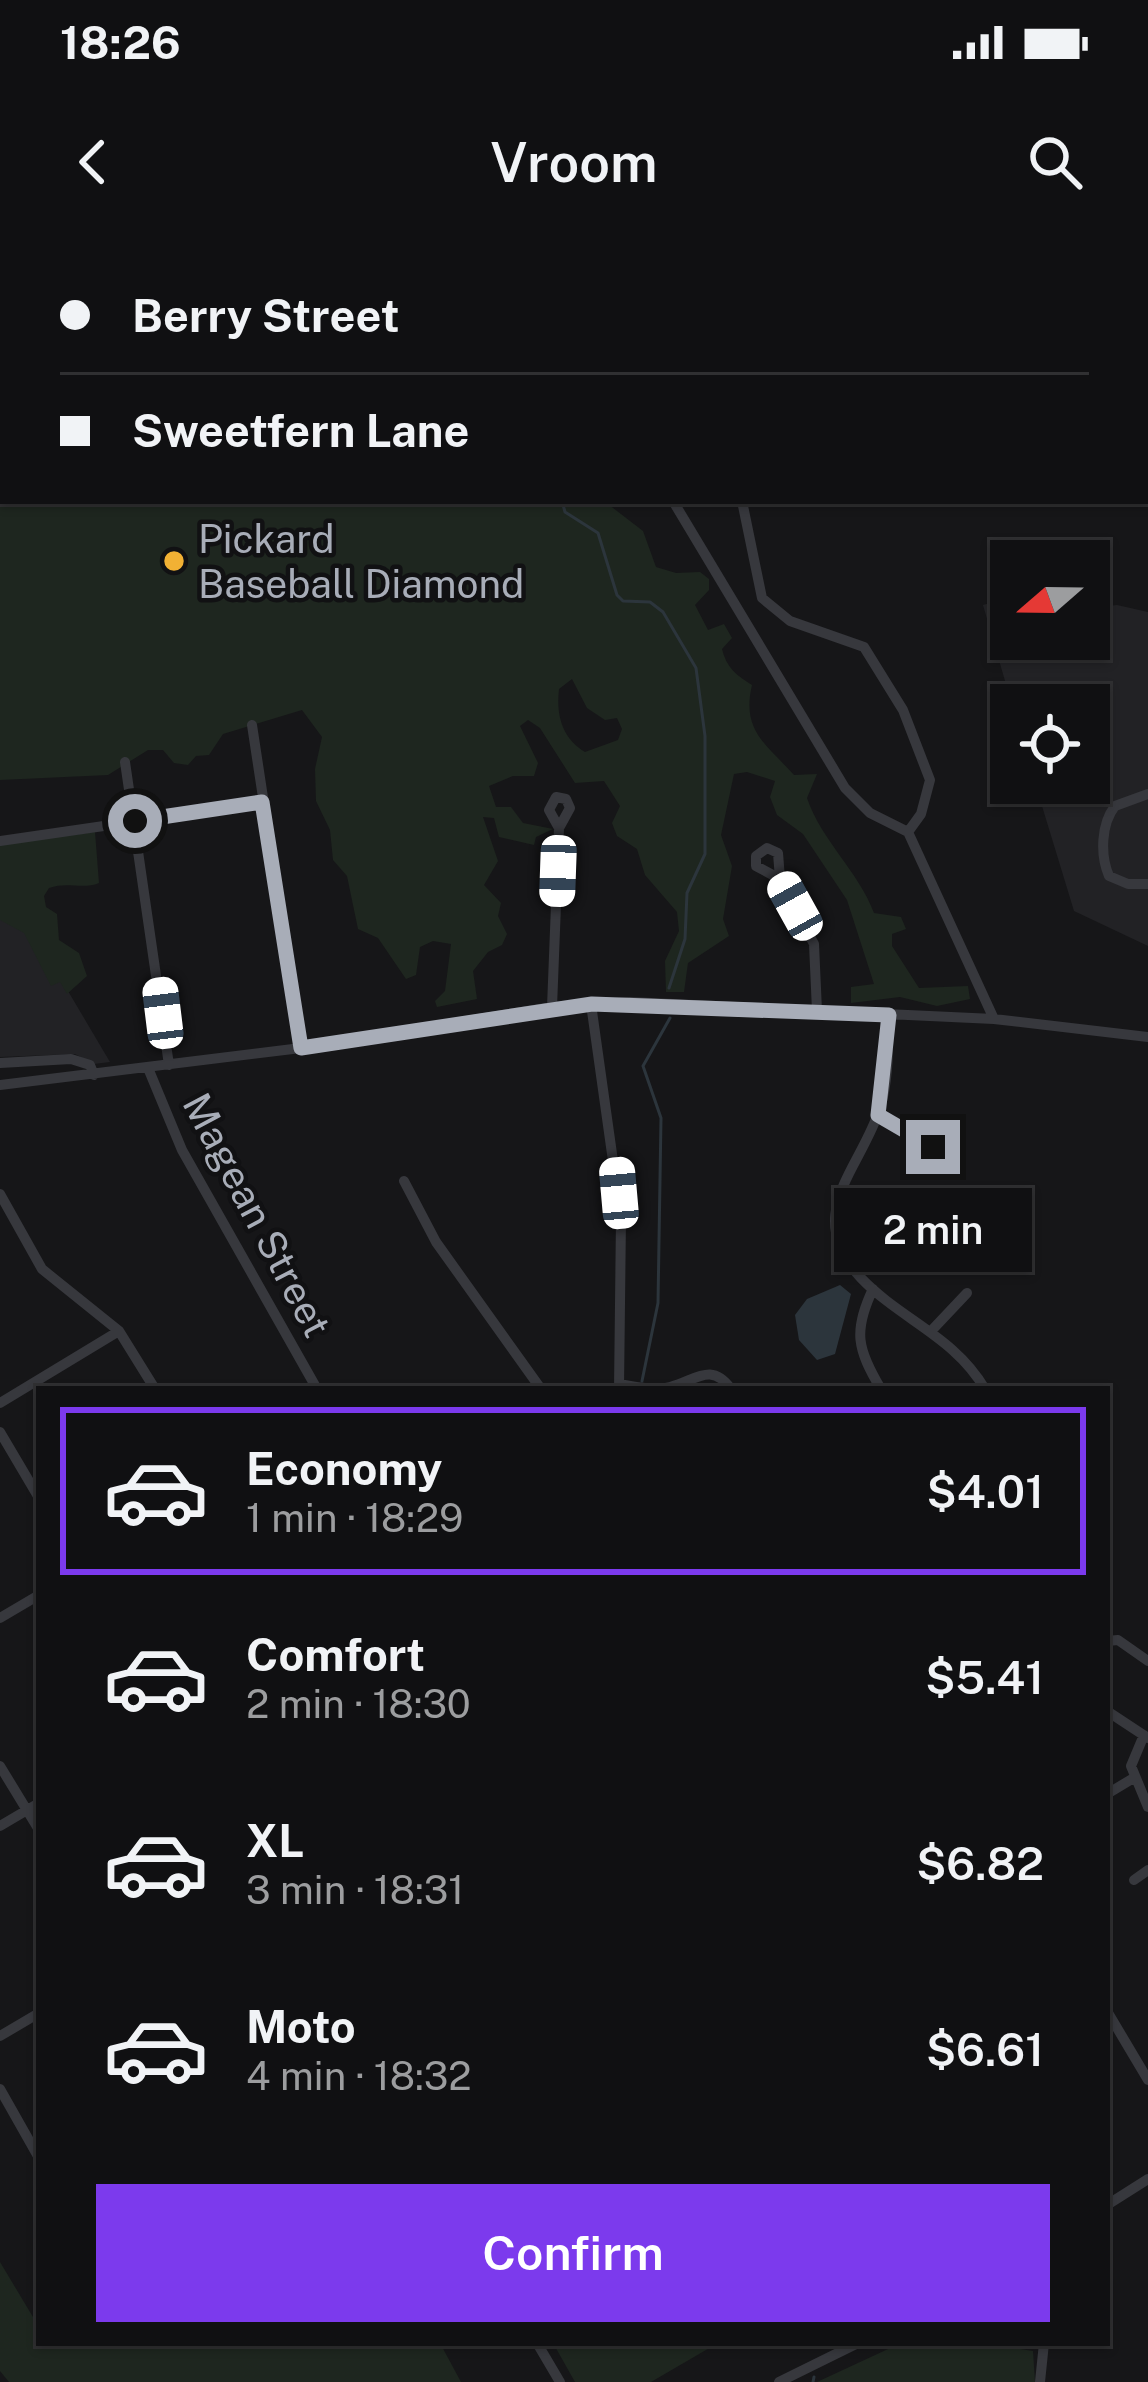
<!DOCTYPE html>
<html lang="en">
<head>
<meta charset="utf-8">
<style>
	body { margin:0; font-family:"Public Sans",sans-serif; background:#19191b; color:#f1f3f6; height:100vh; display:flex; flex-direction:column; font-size:45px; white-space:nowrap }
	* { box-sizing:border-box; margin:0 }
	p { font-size:39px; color:#9c9d9f }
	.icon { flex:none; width:66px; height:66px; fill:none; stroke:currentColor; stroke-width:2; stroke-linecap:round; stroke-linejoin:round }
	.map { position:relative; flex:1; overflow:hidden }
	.side { position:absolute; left:36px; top:1146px; width:1074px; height:960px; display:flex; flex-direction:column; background:#101012; border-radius:0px; box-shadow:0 3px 9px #0004,0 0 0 3px #303032 }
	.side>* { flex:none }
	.hud { position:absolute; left:0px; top:0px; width:1149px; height:264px; box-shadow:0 3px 9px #0004,0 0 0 3px #303032; display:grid; align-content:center; height:264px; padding:0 60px; background:#101012 }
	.needle { width:78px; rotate:250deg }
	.controls { position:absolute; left:990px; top:300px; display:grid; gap:24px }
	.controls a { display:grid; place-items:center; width:120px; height:120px; border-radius:0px; background:#101012; box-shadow:0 3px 9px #0004,0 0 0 3px #303032; font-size:60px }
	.end { position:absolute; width:54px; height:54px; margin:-27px; border:15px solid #a8adb8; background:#111; box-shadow:0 0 0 6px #111 }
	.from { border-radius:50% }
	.bubble { position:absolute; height:84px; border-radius:0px; background:#101012; box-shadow:0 3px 9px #0004,0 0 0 3px #303032; font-size:39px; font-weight:600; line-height:84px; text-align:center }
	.car { position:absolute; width:36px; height:72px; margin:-36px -18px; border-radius:15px; box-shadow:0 0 9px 3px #0007; background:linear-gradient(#fff 24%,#345 0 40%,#fff 0 76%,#345 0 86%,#fff 0) }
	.hud b { display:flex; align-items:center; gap:42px; height:114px; font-size:45px }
	.hud b+b { border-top:3px solid #303032 }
	.hud i { width:30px; height:30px; background:#f1f3f6 }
	ul { padding:21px 0 0; list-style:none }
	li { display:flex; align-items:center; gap:36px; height:168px; margin:0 24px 18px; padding:0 36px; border:6px solid transparent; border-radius:0px }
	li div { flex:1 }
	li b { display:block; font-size:45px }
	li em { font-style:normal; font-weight:600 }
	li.active { border-color:#7c3aed }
	li>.icon { width:108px; height:108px; stroke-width:1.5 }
	.action { display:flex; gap:24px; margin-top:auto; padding:24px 60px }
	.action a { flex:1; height:138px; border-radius:0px; background:#7c3aed; color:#fff; font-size:48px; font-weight:600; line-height:138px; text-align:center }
	.status { display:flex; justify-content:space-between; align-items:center; height:84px; padding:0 60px; background:#101012; direction:ltr }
	.status svg { height:33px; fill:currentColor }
	header { display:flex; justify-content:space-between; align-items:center; height:156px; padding:0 60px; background:#101012; font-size:54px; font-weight:600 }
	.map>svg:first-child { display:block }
	.built { fill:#222225 }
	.green { fill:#1e261f; fill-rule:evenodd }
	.water { fill:#2c353c }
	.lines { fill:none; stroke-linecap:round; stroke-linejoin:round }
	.stream { stroke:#2c353c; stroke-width:3 }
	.minor { stroke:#37383d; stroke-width:10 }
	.route { stroke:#a8adb8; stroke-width:15 }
	.poi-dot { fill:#f2b134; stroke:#111113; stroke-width:4.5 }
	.labels { text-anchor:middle; stroke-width:9; stroke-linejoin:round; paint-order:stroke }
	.poi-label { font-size:39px; fill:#a8adb8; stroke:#111113; text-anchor:start }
	.street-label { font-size:39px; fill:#a8adb8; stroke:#111113 }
</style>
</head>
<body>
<div class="status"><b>18:26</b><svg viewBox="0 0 49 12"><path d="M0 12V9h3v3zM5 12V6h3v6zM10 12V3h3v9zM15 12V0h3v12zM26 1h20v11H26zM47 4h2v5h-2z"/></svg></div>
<header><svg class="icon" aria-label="back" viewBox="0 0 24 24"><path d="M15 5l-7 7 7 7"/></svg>Vroom<svg class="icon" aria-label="search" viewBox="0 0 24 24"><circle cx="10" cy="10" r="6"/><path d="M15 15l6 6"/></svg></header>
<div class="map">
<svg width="1148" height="2142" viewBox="0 0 1148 2142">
	<rect width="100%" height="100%" fill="#161618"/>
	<path class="built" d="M994,362L1011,363V399H1089L1090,368L1117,365L1148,372V706L1074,671L1035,543H1089V465H1012L983,365Z
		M0,636L110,822L94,824L75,814L0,817Z"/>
	<path class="green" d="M0,0H290L3,3V261H604L643,291L656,327L676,333L700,332L709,339V350L695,365L708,390L724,384L732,398L722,409C726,427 737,436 752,445C741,491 767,505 794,535L817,534L807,558C821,600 859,632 874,673L901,677L906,689L892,694V706L919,748L968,746L970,759L937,766L900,757L851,763V747L874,744L847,660L803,594L777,575L770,557L775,541L747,532L734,534L721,595L732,626L723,679L729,696L688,723L684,752H666L665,721L679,691L677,672L645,635L637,609L617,596L612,583L620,566L604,541L575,543L540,488L528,480L520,486L538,523L534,536H513L489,546L496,567H511L523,583L553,589L536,597L534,605L499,597L494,578L483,577L498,621L484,645L501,663L498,676L507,694L502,705L488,712L473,731L477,759L437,767L435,761L445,751L451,704L433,701L420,707L416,735L406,739L378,698L358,689L347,636L333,620L330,590L316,561L315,529L322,497L302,470L223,494L209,515L196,516L188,525L174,523L163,510H148L108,535L0,540ZM572,439L587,468L605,480L617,478L622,489L618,500L585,512C562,498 556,475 559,449Z
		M95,592L99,643C82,650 68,641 49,648L44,656L46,667L57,674L59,700L79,713L87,736L67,754L60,742L51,746L24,693L0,680V604Z
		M0,2022L33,2077L39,2074V2103H440L461,2142H9L0,2131Z
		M553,2103H718L651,2142H575Z
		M901,2103H982L1033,2111L1035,2142H817Z"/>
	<path class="water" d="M840,1045L851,1054L835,1114L817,1120L799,1100L795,1075L807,1059Z"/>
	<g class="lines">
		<path class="stream" d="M605,3L606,0
			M562,261L565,272L598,293L617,355L623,361L650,362L663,372L696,428L705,496V614L687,653L685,699L669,748
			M642,1141L658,1063L661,878L643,826L670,778
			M813,2142L814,2137"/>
		<path class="minor" d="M348,0L351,3
			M506,0V3
			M748,0V3
			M1116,0L1120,3
			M1146,24L1148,26
			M673,261L845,548L870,573L908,592L994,779
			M742,261L762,358L790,381L864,407L903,470L930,540L921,574L908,592
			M1125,261L1148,262
			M252,485L301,808
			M125,522L169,825
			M1148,554L1115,566C1101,584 1100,615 1109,636L1128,644H1148
			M556,557L566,559L570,568L559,588L549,570Z
			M0,601L262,563
			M767,608L778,613L780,639L756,626V616Z
			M780,639L814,704L817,771
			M591,764L621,978L619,1149
			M552,767L559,588
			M889,775C888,804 889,840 880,868C861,929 801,974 861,1038C901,1080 954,1096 985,1149
			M0,823L71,819L90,825L94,835
			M148,828L182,910L317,1149
			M0,845L301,808L552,767L630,762L994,779L1148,797
			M878,875L933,907
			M404,941L436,1002L541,1149
			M0,954L42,1029L119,1091L155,1149
			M836,984L889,979L914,956
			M873,1049C853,1091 857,1109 881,1149
			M933,1089L967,1053
			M619,1144C636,1147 653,1151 670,1147C695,1141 711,1121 731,1149
			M0,1163L119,1091
			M0,1192L39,1258
			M0,1378L39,1355
			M1107,1401L1118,1400L1148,1421
			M1107,1471L1148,1498
			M1144,1495L1131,1526L1148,1567
			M0,1526L39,1590
			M1107,1554L1132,1539
			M0,1586L39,1563
			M1134,1640L1148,1630
			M1107,1771L1148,1840
			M0,1796L39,1773
			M0,1849L39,1918
			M1107,1965L1148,1939
			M537,2103L560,2142
			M779,2142L858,2103
			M1040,2142L1044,2103"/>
	</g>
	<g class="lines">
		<path class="route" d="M135,581L262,562L301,808L592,764L889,775L878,875L933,907"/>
	</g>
	<circle class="poi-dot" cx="174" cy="321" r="12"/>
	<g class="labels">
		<g class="poi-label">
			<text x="198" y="313">Pickard<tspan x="198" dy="45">Baseball Diamond</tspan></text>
		</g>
		<g class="street-label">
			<text transform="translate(257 975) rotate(62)" y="14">Magean Street</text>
		</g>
	</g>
</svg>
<div class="controls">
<a><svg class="needle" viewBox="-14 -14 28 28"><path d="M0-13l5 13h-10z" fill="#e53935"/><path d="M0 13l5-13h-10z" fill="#9c9d9f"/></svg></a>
<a><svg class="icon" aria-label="locate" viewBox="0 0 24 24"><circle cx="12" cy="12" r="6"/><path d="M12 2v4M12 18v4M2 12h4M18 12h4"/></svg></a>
</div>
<i class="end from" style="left:135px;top:581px"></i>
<i class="end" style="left:933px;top:907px"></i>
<div class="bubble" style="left:834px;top:948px;width:198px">2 min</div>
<i class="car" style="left:558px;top:631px;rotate:182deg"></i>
<i class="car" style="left:795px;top:666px;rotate:331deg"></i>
<i class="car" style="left:163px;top:773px;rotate:353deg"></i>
<i class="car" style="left:619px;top:953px;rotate:355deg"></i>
<div class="hud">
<b><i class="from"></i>Berry Street</b>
<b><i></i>Sweetfern Lane</b>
</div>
<section class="side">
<ul>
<li class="active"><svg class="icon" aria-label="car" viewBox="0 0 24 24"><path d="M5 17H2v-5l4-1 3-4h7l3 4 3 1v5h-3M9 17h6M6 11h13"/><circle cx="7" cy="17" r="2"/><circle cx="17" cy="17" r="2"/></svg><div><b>Economy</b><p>1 min · 18:29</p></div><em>$4.01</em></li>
<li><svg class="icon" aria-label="car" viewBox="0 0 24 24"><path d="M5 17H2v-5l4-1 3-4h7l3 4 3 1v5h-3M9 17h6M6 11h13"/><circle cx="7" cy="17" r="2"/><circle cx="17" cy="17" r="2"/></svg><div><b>Comfort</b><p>2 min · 18:30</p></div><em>$5.41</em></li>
<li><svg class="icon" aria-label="car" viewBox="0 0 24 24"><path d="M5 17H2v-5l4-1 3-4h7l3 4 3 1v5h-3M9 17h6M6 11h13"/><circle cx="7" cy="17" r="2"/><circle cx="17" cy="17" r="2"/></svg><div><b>XL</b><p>3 min · 18:31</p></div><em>$6.82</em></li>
<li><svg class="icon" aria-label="car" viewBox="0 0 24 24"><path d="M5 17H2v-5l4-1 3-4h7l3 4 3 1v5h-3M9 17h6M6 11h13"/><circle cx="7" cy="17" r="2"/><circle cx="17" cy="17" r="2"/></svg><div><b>Moto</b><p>4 min · 18:32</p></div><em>$6.61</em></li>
</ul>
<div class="action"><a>Confirm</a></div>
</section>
</div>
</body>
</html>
